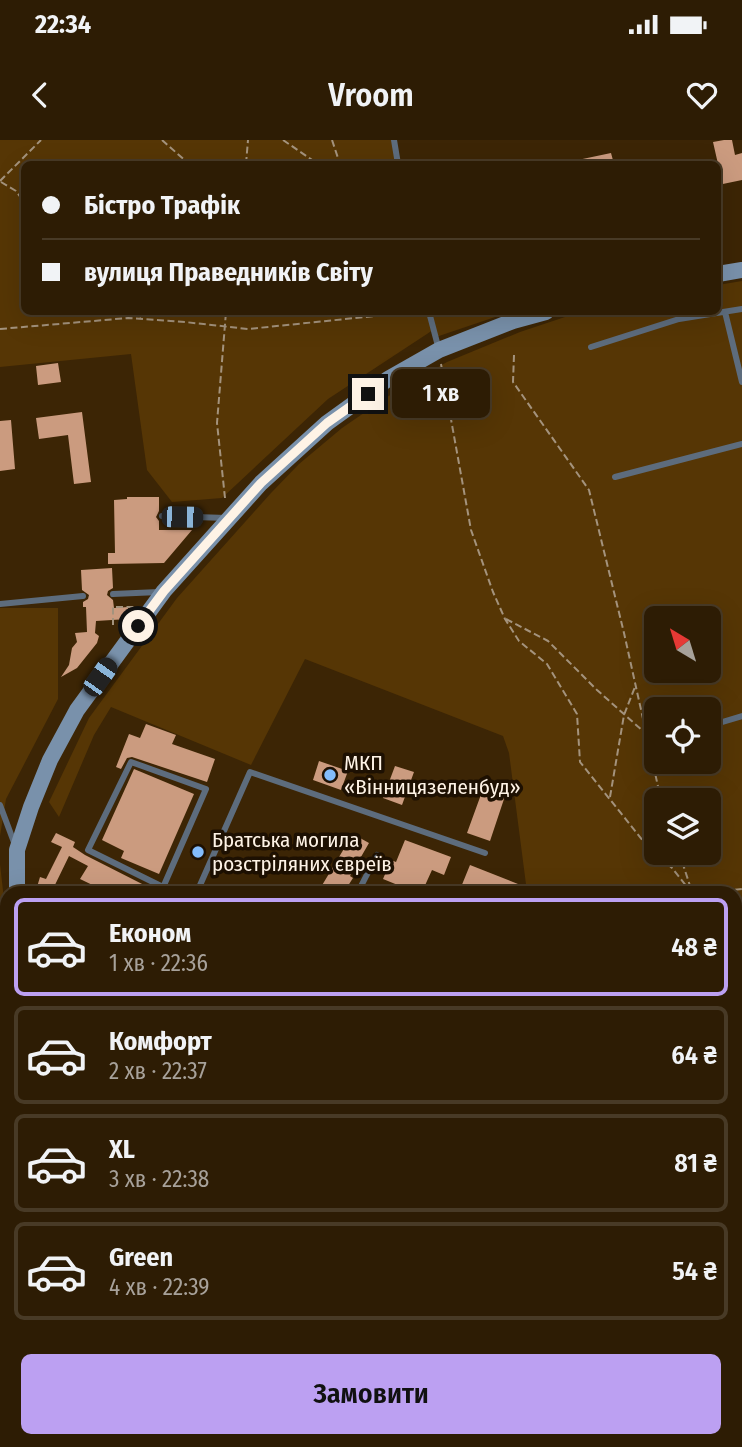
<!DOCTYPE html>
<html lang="uk">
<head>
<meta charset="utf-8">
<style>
	body { margin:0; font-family:"Fira Sans Condensed",sans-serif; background:#35250e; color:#f1f3f6; height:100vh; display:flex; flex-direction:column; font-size:26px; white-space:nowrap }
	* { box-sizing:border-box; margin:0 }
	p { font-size:23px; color:#a7a19a }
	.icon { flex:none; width:38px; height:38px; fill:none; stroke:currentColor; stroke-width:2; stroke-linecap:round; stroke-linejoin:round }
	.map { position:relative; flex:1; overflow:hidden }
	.panel { position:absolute; left:0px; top:746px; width:742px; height:562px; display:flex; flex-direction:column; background:#2d1c04; border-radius:21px 21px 0 0; box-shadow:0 7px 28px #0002,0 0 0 2px #483a26 }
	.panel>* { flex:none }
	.top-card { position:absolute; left:21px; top:21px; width:700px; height:154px; border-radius:10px; box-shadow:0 7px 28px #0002,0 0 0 2px #483a26; display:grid; align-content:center; height:154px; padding:0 21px; background:#2d1c04 }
	.needle { width:46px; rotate:322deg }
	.fabs { position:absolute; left:644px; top:466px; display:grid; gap:14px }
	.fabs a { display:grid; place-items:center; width:77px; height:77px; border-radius:10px; background:#2d1c04; box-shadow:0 7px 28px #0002,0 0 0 2px #483a26; font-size:35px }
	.end { position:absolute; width:32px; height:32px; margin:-16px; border:9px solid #fef3e6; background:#111; box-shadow:0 0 0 4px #111 }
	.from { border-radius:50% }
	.bubble { position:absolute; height:49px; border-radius:10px; background:#2d1c04; box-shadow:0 7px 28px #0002,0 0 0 2px #483a26; font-size:23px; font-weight:600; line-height:49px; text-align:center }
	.car { position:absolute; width:21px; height:42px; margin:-21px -10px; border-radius:9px; box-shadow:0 0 5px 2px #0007; background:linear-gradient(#222 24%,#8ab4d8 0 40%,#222 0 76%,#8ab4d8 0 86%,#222 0) }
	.top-card b { display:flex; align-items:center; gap:24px; height:66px; font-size:26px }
	.top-card b+b { border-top:2px solid #483a26 }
	.top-card i { width:18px; height:18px; background:#f1f3f6 }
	ul { padding:12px 0 0; list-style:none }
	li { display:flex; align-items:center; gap:21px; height:98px; margin:0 14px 10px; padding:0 7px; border:4px solid #483a26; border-radius:10px }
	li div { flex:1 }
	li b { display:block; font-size:26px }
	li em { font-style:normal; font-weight:600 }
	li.active { border-color:#bca0f2 }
	li>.icon { width:63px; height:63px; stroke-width:1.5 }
	.cta { display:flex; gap:14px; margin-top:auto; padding:14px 21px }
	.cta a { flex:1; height:80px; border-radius:10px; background:#bca0f2; color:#111; font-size:28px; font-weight:600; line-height:80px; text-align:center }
	.status { display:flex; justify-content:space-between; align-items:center; height:49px; padding:0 35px; background:#2d1c04; direction:ltr }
	.status svg { height:19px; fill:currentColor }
	header { display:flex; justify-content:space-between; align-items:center; height:91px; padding:0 21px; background:#2d1c04; font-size:32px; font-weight:600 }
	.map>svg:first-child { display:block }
	.green { fill:#563605; fill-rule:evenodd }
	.building { fill:#cb9b7f }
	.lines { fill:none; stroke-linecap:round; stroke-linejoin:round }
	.path { stroke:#a4937d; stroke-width:2; stroke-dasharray:7 3.5; stroke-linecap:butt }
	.lane { stroke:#5d6c7d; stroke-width:6 }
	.street { stroke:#5d6c7d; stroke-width:12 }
	.secondary { stroke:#7991ab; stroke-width:16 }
	.route { stroke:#fef3e6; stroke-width:9 }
	.poi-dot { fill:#83bcfb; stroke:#1d1002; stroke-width:2.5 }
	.labels { text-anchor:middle; stroke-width:7; stroke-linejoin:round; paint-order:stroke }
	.poi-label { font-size:21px; fill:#fef3e6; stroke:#1d1002; text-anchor:start }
</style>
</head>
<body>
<div class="status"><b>22:34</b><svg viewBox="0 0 49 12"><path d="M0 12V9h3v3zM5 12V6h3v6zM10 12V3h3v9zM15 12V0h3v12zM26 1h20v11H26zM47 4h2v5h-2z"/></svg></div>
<header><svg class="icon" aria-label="back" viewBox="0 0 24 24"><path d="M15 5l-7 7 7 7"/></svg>Vroom<svg class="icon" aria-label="heart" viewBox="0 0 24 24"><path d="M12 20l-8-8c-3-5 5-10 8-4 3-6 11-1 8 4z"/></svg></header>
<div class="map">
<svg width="742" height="1307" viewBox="0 0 742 1307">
	<rect width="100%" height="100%" fill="#3c2505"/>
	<path class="green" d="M0,0H394L398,24H24V172H510L436,197L433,190L328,259L222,358L172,362L147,330L131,214L0,227Z
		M742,141V765L735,767V752H527L509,613L503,596L305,519L251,625L111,567L94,595L59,677L49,662L89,578L177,458L271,353L299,324L342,288L396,251L447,222L520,192L571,175L586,172H718V145ZM656,478H709V530H656ZM656,569H709V621H656ZM656,660H709V712H656Z
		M0,468H58V559L6,659L0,696Z
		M0,724L7,786V996L0,998Z"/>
	<path class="building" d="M724,0H732L735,15L742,13V40L718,45V24L713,2Z
		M611,13L614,24H574L573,21Z
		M58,223L61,242L38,245L36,226Z
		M82,272L91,342L74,344L68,295L39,299L36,278Z
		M11,280L15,329L0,331V281Z
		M127,357H159V371L156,377L159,381V390H192L164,423L108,424V413H115L114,360L127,359Z
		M112,428L113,448L108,451L107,455L113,460L114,468L128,467V479L96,481L95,493L99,496L97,503L77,528L61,537L69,525L72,508L77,502L75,493L87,492L86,467H83V462L88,459L89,455L82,450L81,430Z
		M146,584L176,595L172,604L215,619L207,642L132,617L127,618L121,629L116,627L129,594L140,598Z
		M319,621L348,631L341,650L313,640Z
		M395,626L414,632L402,665L383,658Z
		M134,629L194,654L159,734L121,718L124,711L102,700Z
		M483,649L505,656L490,701L467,693Z
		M56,693L75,702L73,707L85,715L148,747L145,752H139L126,746L122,752H107L80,739L88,726L69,716L52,751L37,747L40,737L46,739L62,707L51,702Z
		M360,698L369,703L350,736L353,738L344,752H318L348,702L355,706Z
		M405,700L451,717L444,735L432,730L422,752H415L383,739L391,720L396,722Z
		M470,725L523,746L521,752H459Z"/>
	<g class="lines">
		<path class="path" d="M162,0L189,24
			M283,0L318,24
			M332,0L340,24
			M246,24L248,0
			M0,41L41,0
			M1,42L16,51L24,62
			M136,172L142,178
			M0,189L128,178L185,182L248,189L404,173L421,175
			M514,215L513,242L589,350L624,493L661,660
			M441,224L471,390L493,452L505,479L519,501L547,524L577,574L580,622L644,702L672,728L691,752
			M225,358L217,283L226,172
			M506,479L548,501L597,550L644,592
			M113,485V467H134
			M610,657L624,575L635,547
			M679,712L692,752
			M714,752L742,749"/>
		<path class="lane" d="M394,0L398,24
			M429,172L439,210
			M725,172L742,242
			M591,207L679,179L742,169
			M615,337L742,304
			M162,376L227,378
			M113,454L159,452
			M0,464L83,456
			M709,586L742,576
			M0,665L15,705
			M161,752L206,649L131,622L88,710L163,747
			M197,752L250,632L485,713
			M358,752L377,715
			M0,802H7
			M0,904L7,911"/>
		<path class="street" d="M735,842L742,859
			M735,1087L742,1084
			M0,1144H7
			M735,1270L742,1267
			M73,1300L74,1307
			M540,1300L542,1307
			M633,1307L651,1300"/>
		<path class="secondary" d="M718,134L742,130
			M17,752V710L31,667L50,620L77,570L164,451L261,343L327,283L388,239L439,210L513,181L546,172
			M171,1300L173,1307"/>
	</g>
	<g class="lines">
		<path class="route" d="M138,486L164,451L261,343L327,283L368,254"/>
	</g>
	<g class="poi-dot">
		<circle cx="330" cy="635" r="7"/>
		<circle cx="198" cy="712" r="7"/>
	</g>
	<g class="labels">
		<g class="poi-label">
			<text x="344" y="630">МКП<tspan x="344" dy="24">«Вінницязеленбуд»</tspan></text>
			<text x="212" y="707">Братська могила<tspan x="212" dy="24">розстріляних євреїв</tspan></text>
		</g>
	</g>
</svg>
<div class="fabs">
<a><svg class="needle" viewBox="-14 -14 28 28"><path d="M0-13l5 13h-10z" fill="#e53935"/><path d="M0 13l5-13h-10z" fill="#a7a19a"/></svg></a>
<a><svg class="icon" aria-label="locate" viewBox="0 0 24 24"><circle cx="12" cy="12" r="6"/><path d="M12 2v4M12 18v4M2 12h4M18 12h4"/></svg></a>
<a><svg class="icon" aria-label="layers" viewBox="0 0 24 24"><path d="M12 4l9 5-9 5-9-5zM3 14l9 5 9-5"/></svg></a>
</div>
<i class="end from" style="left:138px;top:486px"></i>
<i class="end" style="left:368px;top:254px"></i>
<div class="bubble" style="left:392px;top:229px;width:98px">1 хв</div>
<i class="car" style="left:182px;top:377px;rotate:91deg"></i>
<i class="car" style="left:100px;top:537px;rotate:35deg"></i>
<div class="top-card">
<b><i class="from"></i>Бістро Трафік</b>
<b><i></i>вулиця Праведників Світу</b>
</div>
<section class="panel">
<ul>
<li class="active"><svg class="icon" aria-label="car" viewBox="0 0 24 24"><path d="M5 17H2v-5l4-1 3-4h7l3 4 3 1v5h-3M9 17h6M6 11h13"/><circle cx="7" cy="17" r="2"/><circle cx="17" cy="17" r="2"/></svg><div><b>Економ</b><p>1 хв · 22:36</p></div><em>48 ₴</em></li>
<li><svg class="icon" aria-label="car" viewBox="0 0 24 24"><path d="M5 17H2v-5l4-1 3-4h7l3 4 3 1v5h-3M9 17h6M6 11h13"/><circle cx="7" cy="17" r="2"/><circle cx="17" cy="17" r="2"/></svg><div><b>Комфорт</b><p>2 хв · 22:37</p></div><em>64 ₴</em></li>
<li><svg class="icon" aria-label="car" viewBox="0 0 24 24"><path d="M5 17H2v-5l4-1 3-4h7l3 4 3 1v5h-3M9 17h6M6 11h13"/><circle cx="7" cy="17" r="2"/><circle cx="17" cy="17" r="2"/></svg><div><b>XL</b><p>3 хв · 22:38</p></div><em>81 ₴</em></li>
<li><svg class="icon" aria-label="car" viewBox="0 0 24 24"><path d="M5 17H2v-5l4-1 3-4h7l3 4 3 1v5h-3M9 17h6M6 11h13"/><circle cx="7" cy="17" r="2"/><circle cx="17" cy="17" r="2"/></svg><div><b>Green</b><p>4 хв · 22:39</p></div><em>54 ₴</em></li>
</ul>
<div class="cta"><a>Замовити</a></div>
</section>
</div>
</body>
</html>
